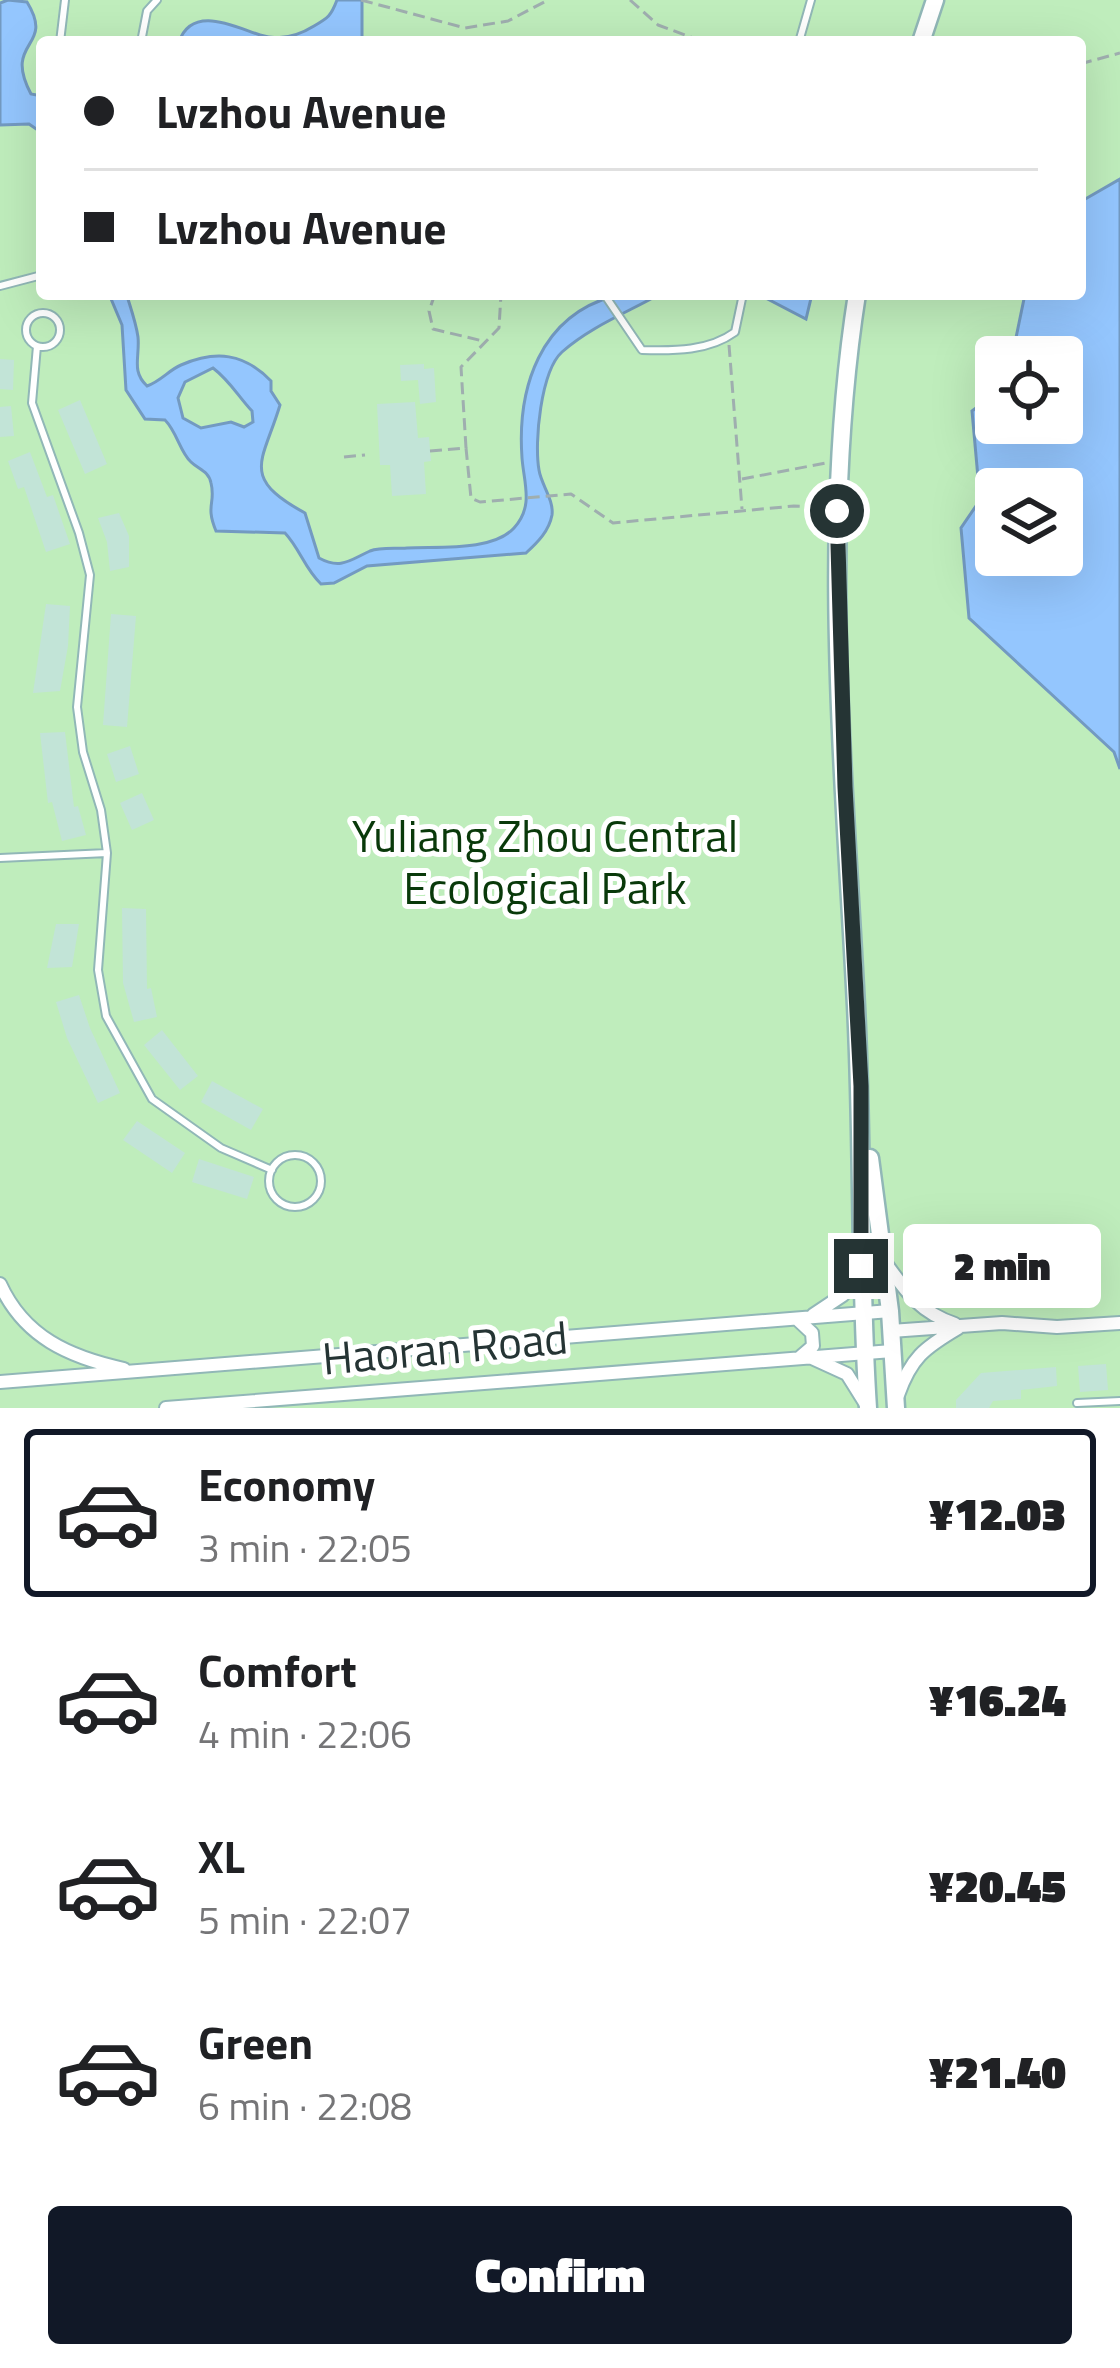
<!DOCTYPE html>
<html lang="en">
<head>
<meta charset="utf-8">
<style>
	body { margin:0; font-family:"Titillium Web",sans-serif; background:#f6f6f6; color:#202124; height:100vh; display:flex; flex-direction:column; font-size:45px; white-space:nowrap }
	* { box-sizing:border-box; margin:0 }
	p { font-size:39px; color:#757577 }
	.icon { flex:none; width:66px; height:66px; fill:none; stroke:currentColor; stroke-width:2; stroke-linecap:round; stroke-linejoin:round }
	.map { position:relative; height:1408px; overflow:hidden }
	.drawer { display:flex; flex-direction:column; background:#fff; flex:1 }
	.drawer>* { flex:none }
	.guide { position:absolute; left:36px; top:36px; width:1050px; height:264px; border-radius:12px; box-shadow:0 12px 48px #0002; display:grid; align-content:center; height:264px; padding:0 48px; background:#fff }
	.buttons { position:absolute; left:975px; top:336px; display:grid; gap:24px }
	.buttons a { display:grid; place-items:center; width:108px; height:108px; border-radius:12px; background:#fff; box-shadow:0 12px 48px #0002; font-size:60px }
	.end { position:absolute; width:54px; height:54px; margin:-27px; border:15px solid #253434; background:#fff; box-shadow:0 0 0 6px #fff }
	.from { border-radius:50% }
	.bubble { position:absolute; height:84px; border-radius:12px; background:#fff; box-shadow:0 12px 48px #0002; font-size:39px; font-weight:800; line-height:84px; text-align:center }
	.guide b { display:flex; align-items:center; gap:42px; height:114px; font-size:45px }
	.guide b+b { border-top:3px solid #e0e0e0 }
	.guide i { width:30px; height:30px; background:#202124 }
	ul { padding:21px 0 0; list-style:none }
	li { display:flex; align-items:center; gap:36px; height:168px; margin:0 24px 18px; padding:0 24px; border:6px solid transparent; border-radius:12px }
	li div { flex:1 }
	li b { display:block; font-size:45px }
	li em { font-style:normal; font-weight:800 }
	li.current { border-color:#111827 }
	li>.icon { width:108px; height:108px; stroke-width:1.5 }
	.action { display:flex; gap:24px; margin-top:auto; padding:24px 48px }
	.action a { flex:1; height:138px; border-radius:12px; background:#111827; color:#fff; font-size:48px; font-weight:800; line-height:138px; text-align:center }
	.map>svg:first-child { display:block }
	.green { fill:#bfedbc; fill-rule:evenodd }
	.water { fill:#94c6fe; stroke:#739ac1; stroke-width:3; fill-rule:evenodd }
	.building { fill:#c2e4d7 }
	.lines { fill:none; stroke-linecap:round; stroke-linejoin:round }
	.service-casing { stroke:#91b7b7; stroke-width:10 }
	.minor-casing { stroke:#91b7b7; stroke-width:16 }
	.secondary-casing { stroke:#91b7b7; stroke-width:21 }
	.path { stroke:#9faeaf; stroke-width:3; stroke-dasharray:12 6; stroke-linecap:butt }
	.service { stroke:#fff; stroke-width:6 }
	.minor { stroke:#fff; stroke-width:12 }
	.secondary { stroke:#fff; stroke-width:16 }
	.route { stroke:#253434; stroke-width:15 }
	.labels { text-anchor:middle; stroke-width:10; stroke-linejoin:round; paint-order:stroke }
	.park-label { font-size:45px; fill:#09390a; stroke:#fff }
	.street-label { font-size:45px; fill:#253434; stroke:#fff }
</style>
</head>
<body>
<div class="map">
<svg width="1120" height="1408" viewBox="0 0 1120 1408">
	<rect width="100%" height="100%" fill="#eefdfe"/>
	<path class="green" d="M0,0H1120V1408H0ZM42,42H1080V294H42ZM996,357H1062V423H996ZM996,489H1062V555H996Z"/>
	<path class="water" d="M8,0L27,2C56,49 2,39 31,94L42,96V133L29,124L0,125V3Z
		M337,0H362V42H179C192,4 235,27 260,35C279,41 298,36 314,26C328,18 331,16 337,0Z
		M1120,179V769L1114,752L969,618L961,528L980,500L972,411L996,393V423H1062V357H1012L1025,294H1080V202ZM996,489H1062V555H996Z
		M109,294L127,296C131,309 136,323 138,337C140,357 131,371 147,386C161,381 169,370 181,365C216,350 244,353 271,381V391L280,405C263,462 239,477 305,513L319,558C341,570 350,560 370,551C380,547 395,549 407,548C436,546 492,552 514,528C534,506 524,484 522,458C517,388 540,316 614,296C628,292 645,294 660,294C628,312 590,327 562,352C541,371 534,442 539,470C541,484 554,500 552,515C549,531 538,542 526,553L367,566L334,583L321,584C305,569 300,549 285,533L216,531C205,505 216,503 211,483C209,471 198,469 191,462C180,452 177,432 165,420L145,419L126,390L122,325ZM213,368C230,381 238,396 252,411L253,422L244,427L231,422L201,428L183,418L178,398L185,382Z
		M758,294H812L806,319Z"/>
	<path class="building" d="M0,359L14,360L13,390L0,389Z
		M424,364V369L434,368L436,402L420,404L418,380L401,381L400,365Z
		M80,400L107,464L85,474L58,410Z
		M415,402L418,438L429,437L431,461L424,462L426,494L392,496L390,465H380L377,404Z
		M11,406L14,436L0,437V407Z
		M30,452L47,497L53,495L70,544L46,552L24,487L18,489L8,461Z
		M119,513L129,536V567L110,571L107,542L98,518Z
		M46,604L70,606L68,646L60,691L33,693Z
		M111,614L136,616L127,727L103,725Z
		M65,732L74,807L78,806L86,835L62,841L52,802L48,803L40,733Z
		M130,746L139,774L116,782L107,754Z
		M142,793L154,820L132,830L120,803Z
		M122,908L146,909L147,989L151,988L157,1017L134,1022L123,983Z
		M56,924H79L72,967L47,968Z
		M79,995L90,1028L120,1093L98,1103L67,1038L56,1002Z
		M162,1030L198,1076L180,1090L144,1045Z
		M212,1081L263,1109L251,1130L201,1102Z
		M137,1121L185,1153L172,1173L123,1140Z
		M199,1159L254,1177L247,1199L192,1182Z
		M1106,1364L1108,1390L1080,1392L1078,1366Z
		M1056,1367L1057,1386L1021,1390V1399L993,1401L989,1408H956V1400L981,1373Z"/>
	<g class="lines">
		<defs>
			<path id="service" d="M60,42L65,0
				M141,42L147,11L157,0
				M799,42L811,0
				M0,286L42,275
				M604,294L642,350C675,351 709,351 735,332L743,294
				M26 330a17 17 0 1 1 34 0a17 17 0 1 1-34 0Z
				M37,346L32,403L79,533L90,575L77,707L83,752L101,810L107,853L98,970L106,1016L152,1099L221,1148L272,1170
				M0,858L107,853
				M269 1181a26 26 0 1 1 52 0a26 26 0 1 1-52 0Z
				M1077,1403L1120,1401"/>
			<path id="minor" d="M887,1265C907,1293 921,1313 955,1324
				M0,1284C24,1337 69,1357 124,1369
				M813,1315L843,1295L861,1267
				M797,1319L812,1333L813,1346L799,1358
				M891,1331L1002,1323L1057,1327L1120,1323
				M812,1358L847,1374L867,1406
				M0,1382L890,1311
				M898,1395C911,1358 924,1348 958,1328
				M166,1408L892,1351"/>
			<path id="secondary" d="M921,42L935,0
				M857,294C820,528 844,771 856,1006C863,1140 859,1274 868,1408
				M870,1158L890,1311L896,1408"/>
		</defs>
		<use href="#service" class="service-casing"/>
		<use href="#minor" class="minor-casing"/>
		<use href="#secondary" class="secondary-casing"/>
		<path class="path" d="M361,0L465,28L508,21L548,0
			M630,0L658,25L704,42
			M1080,64L1120,53
			M435,294L429,311L433,329L483,341
			M729,345L742,509
			M466,448L471,498L480,502L571,494L613,523L794,506L824,507
			M430,451L466,448L461,367L499,328L501,294
			M344,457L365,455
			M742,479L826,463"/>
		<use href="#service" class="service"/>
		<use href="#minor" class="minor"/>
		<use href="#secondary" class="secondary"/>
	</g>
	<g class="lines">
		<path class="route" d="M837,511L845,787L861,1086V1266"/>
	</g>
	<g class="labels">
		<g class="park-label">
			<text x="545" y="852">Yuliang Zhou Central<tspan x="545" dy="52">Ecological Park</tspan></text>
		</g>
		<g class="street-label">
			<text transform="translate(445 1348) rotate(-5)" y="16">Haoran Road</text>
		</g>
	</g>
</svg>
<div class="buttons">
<a><svg class="icon" aria-label="locate" viewBox="0 0 24 24"><circle cx="12" cy="12" r="6"/><path d="M12 2v4M12 18v4M2 12h4M18 12h4"/></svg></a>
<a><svg class="icon" aria-label="layers" viewBox="0 0 24 24"><path d="M12 4l9 5-9 5-9-5zM3 14l9 5 9-5"/></svg></a>
</div>
<i class="end from" style="left:837px;top:511px"></i>
<i class="end" style="left:861px;top:1266px"></i>
<div class="bubble" style="left:903px;top:1224px;width:198px">2 min</div>
<div class="guide">
<b><i class="from"></i>Lvzhou Avenue</b>
<b><i></i>Lvzhou Avenue</b>
</div>
</div>
<section class="drawer">
<ul>
<li class="current"><svg class="icon" aria-label="car" viewBox="0 0 24 24"><path d="M5 17H2v-5l4-1 3-4h7l3 4 3 1v5h-3M9 17h6M6 11h13"/><circle cx="7" cy="17" r="2"/><circle cx="17" cy="17" r="2"/></svg><div><b>Economy</b><p>3 min · 22:05</p></div><em>¥12.03</em></li>
<li><svg class="icon" aria-label="car" viewBox="0 0 24 24"><path d="M5 17H2v-5l4-1 3-4h7l3 4 3 1v5h-3M9 17h6M6 11h13"/><circle cx="7" cy="17" r="2"/><circle cx="17" cy="17" r="2"/></svg><div><b>Comfort</b><p>4 min · 22:06</p></div><em>¥16.24</em></li>
<li><svg class="icon" aria-label="car" viewBox="0 0 24 24"><path d="M5 17H2v-5l4-1 3-4h7l3 4 3 1v5h-3M9 17h6M6 11h13"/><circle cx="7" cy="17" r="2"/><circle cx="17" cy="17" r="2"/></svg><div><b>XL</b><p>5 min · 22:07</p></div><em>¥20.45</em></li>
<li><svg class="icon" aria-label="car" viewBox="0 0 24 24"><path d="M5 17H2v-5l4-1 3-4h7l3 4 3 1v5h-3M9 17h6M6 11h13"/><circle cx="7" cy="17" r="2"/><circle cx="17" cy="17" r="2"/></svg><div><b>Green</b><p>6 min · 22:08</p></div><em>¥21.40</em></li>
</ul>
<div class="action"><a>Confirm</a></div>
</section>
</body>
</html>
